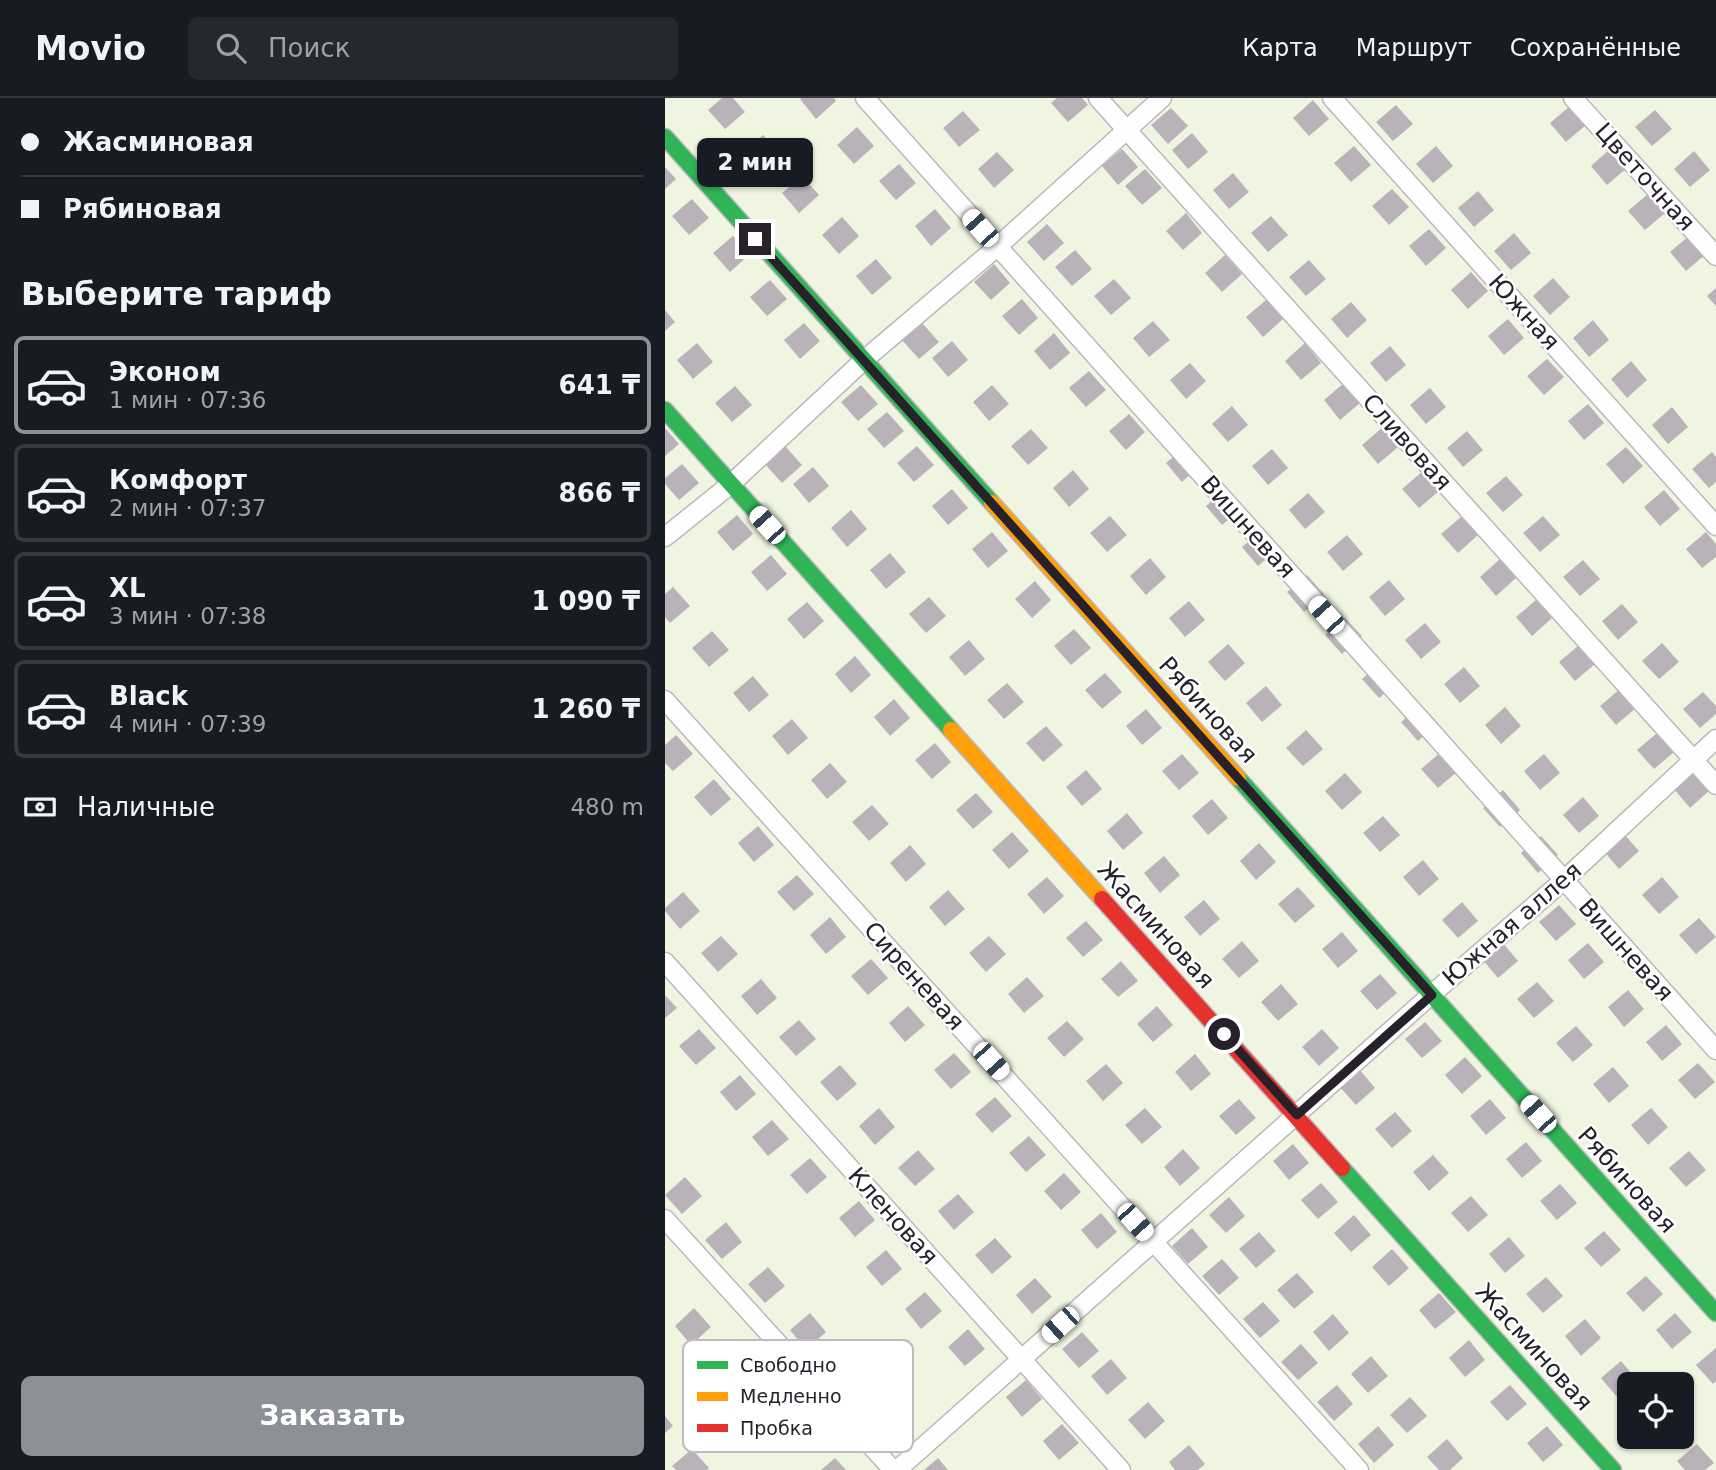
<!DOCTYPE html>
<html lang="ru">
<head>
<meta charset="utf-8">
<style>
	body { margin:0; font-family:"DejaVu Sans",sans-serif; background:#242831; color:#f1f3f6; height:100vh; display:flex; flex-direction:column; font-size:26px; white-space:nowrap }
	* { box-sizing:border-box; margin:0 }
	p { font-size:23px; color:#9ea1a6 }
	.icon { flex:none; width:38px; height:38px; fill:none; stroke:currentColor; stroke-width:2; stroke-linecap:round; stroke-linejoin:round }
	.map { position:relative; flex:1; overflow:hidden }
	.details { display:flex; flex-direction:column; background:#171b24; width:665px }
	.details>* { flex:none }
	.hud { display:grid; align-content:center; height:154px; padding:0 21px; background:#171b24 }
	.tools { position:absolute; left:952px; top:1274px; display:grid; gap:14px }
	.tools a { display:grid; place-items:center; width:77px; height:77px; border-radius:10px; background:#171b24; box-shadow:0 2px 5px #0004; font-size:35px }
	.end { position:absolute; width:32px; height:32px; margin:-16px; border:9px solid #27212b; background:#fff; box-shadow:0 0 0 4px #fff }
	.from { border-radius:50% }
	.bubble { position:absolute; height:49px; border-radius:10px; background:#171b24; box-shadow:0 2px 5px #0004; font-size:23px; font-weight:700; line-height:49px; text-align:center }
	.car { position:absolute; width:21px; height:42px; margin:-21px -10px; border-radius:9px; box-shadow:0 0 5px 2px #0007; background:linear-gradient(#fff 24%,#345 0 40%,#fff 0 76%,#345 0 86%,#fff 0) }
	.hud b { display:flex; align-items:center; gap:24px; height:66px; font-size:26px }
	.hud b+b { border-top:2px solid #363941 }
	.hud i { width:18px; height:18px; background:#f1f3f6 }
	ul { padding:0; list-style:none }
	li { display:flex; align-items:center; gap:21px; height:98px; margin:0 14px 10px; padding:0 7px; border:4px solid #363941; border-radius:10px }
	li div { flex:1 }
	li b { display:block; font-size:26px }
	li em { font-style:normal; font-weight:700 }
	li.selected { border-color:#8c9099 }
	li>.icon { width:63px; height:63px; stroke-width:1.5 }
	h2 { padding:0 21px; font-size:32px; line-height:84px }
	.pay { display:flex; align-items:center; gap:18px; height:77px; padding:0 21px; font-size:26px }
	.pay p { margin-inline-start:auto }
	.action { display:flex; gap:14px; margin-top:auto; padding:14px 21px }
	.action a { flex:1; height:80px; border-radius:10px; background:#8c9099; color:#fff; font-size:28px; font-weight:700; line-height:80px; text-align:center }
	header { display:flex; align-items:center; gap:42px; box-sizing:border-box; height:98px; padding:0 35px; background:#171b24; border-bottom:2px solid #363941 }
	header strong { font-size:33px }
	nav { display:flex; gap:38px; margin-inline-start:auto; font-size:24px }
	.search { width:490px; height:63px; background:#242831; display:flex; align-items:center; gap:18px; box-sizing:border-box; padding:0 24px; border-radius:10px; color:#9ea1a6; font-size:26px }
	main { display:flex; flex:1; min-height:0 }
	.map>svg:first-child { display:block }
	.green { fill:#eff5e0; fill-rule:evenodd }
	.building { fill:#b9b2b9 }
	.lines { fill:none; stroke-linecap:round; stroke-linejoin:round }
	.street-casing { stroke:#bbb7bd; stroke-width:21 }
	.fast-casing { stroke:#bbb7bd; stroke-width:19 }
	.slow-casing { stroke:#bbb7bd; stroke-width:19 }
	.jam-casing { stroke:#bbb7bd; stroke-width:19 }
	.street { stroke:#fefeff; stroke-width:18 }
	.fast { stroke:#30b455; stroke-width:16 }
	.slow { stroke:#ff9f0a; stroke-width:16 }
	.jam { stroke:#e5322d; stroke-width:16 }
	.route { stroke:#27212b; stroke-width:9 }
	.labels { text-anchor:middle; stroke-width:5; stroke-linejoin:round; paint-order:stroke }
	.street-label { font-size:24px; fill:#27212b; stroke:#fff }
	.key { fill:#fff; stroke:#bebcbf; stroke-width:2 }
	.key-label { font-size:19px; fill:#27212b }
</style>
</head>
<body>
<header>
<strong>Movio</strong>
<div class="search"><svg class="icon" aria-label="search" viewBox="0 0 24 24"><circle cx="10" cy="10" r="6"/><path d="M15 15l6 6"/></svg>Поиск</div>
<nav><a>Карта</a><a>Маршрут</a><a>Сохранённые</a></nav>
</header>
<main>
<section class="details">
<div class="hud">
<b><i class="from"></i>Жасминовая</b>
<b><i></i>Рябиновая</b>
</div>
<h2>Выберите тариф</h2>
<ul>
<li class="selected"><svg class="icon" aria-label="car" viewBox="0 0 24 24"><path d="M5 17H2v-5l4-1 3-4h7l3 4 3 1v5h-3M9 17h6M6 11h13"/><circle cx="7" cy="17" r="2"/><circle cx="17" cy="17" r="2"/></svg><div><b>Эконом</b><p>1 мин · 07:36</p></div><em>641 ₸</em></li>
<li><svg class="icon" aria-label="car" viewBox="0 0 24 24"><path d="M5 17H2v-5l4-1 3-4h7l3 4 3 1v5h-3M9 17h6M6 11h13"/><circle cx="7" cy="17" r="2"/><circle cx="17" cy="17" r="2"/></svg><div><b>Комфорт</b><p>2 мин · 07:37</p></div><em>866 ₸</em></li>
<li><svg class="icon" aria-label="car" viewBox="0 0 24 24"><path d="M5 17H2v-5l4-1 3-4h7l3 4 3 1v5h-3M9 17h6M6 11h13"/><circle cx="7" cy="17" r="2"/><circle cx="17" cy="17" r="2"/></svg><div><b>XL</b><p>3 мин · 07:38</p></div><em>1 090 ₸</em></li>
<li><svg class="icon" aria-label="car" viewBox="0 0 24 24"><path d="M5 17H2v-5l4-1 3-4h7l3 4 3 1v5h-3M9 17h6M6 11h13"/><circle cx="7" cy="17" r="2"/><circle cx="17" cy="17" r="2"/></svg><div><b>Black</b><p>4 мин · 07:39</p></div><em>1 260 ₸</em></li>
</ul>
<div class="pay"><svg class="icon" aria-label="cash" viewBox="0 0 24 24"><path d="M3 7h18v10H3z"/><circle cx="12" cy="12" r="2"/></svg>Наличные<p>480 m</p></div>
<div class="action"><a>Заказать</a></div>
</section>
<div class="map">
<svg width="1051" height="1372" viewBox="0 0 1051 1372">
	<rect width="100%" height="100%" fill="#fbf9fc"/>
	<path class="green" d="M0,0H1051V1372H0ZM964,1286H1017V1339H964Z"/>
	<path class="building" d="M57,0H68L80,14L60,31L43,12Z
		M137,0H169L171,3L151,21L135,1Z
		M392,0H417L423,7L403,24L386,5Z
		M648,2L664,21L644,38L628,20Z
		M731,7L748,26L728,43L711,24Z
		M905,8L921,27L901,44L885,25Z
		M506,10L523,28L503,46L486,27Z
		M990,12L1007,31L987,48L970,29Z
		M298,13L315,32L294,49L278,30Z
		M192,29L209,48L189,66L172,47Z
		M527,35L543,54L523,71L507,52Z
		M98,37L115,56L95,73L78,54Z
		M689,48L706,67L686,84L669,65Z
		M771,48L788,68L768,85L751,66Z
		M457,51L473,69L453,87L437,68Z
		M945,51L962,70L942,87L926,68Z
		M1029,53L1045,72L1025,89L1009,71Z
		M332,54L349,72L329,90L313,71Z
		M234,66L251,85L231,102L214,83Z
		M0,69L11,81L0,91Z
		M480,71L497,90L477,107L460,88Z
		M568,75L584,94L564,111L548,92Z
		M137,78L154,97L134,115L117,95Z
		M727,91L744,109L724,127L707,108Z
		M813,93L829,112L809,129L793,110Z
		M983,96L1000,115L980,132L963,113Z
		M27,101L44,120L24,137L7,118Z
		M270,111L286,130L266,148L250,128Z
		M521,115L537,135L518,152L501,133Z
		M606,118L623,137L603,154L586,135Z
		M177,119L194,138L174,156L157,137Z
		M382,126L399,145L379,163L362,144Z
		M764,131L781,150L761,168L744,148Z
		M849,135L866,155L846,172L829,153Z
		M1025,137L1041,156L1021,173L1005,154Z
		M68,138L84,157L65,174L48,155Z
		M410,152L427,171L407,188L390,169Z
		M560,157L577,176L557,194L540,175Z
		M211,161L227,180L207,197L191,178Z
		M644,162L661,181L641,198L624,179Z
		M329,166L345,185L326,202L309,184Z
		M806,174L823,193L803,211L786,192Z
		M888,180L905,199L885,217L868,198Z
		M449,181L466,200L446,217L429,198Z
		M105,182L122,201L102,218L85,199Z
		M1051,190V208L1042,198Z
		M357,201L373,220L354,237L337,218Z
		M601,202L618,221L598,239L581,219Z
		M686,204L702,222L682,240L666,221Z
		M0,212L10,224L0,233Z
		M843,221L859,240L839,257L823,238Z
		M928,222L944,242L924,259L908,240Z
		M488,223L505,242L484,259L468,240Z
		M139,225L155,243L135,261L119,242Z
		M257,225L274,244L254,261L237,242Z
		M389,235L405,255L385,272L369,253Z
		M287,243L303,262L283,279L267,260Z
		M32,245L48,264L28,281L12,262Z
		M640,245L656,265L636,282L620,263Z
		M725,248L741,267L721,284L705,265Z
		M882,261L899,279L879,297L862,278Z
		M966,263L982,282L962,300L946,281Z
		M525,265L541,283L521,301L505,282Z
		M424,273L441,292L421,309L404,290Z
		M679,285L696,304L675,322L659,302Z
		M196,287L213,306L193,323L176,304Z
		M327,287L344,306L324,323L308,304Z
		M70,288L87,307L67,324L50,305Z
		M765,290L781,309L761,326L745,307Z
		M923,306L939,325L919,342L903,323Z
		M567,308L583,327L563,344L547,326Z
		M1007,309L1023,329L1003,346L987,327Z
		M222,314L239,333L219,350L202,331Z
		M464,316L480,334L461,352L444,333Z
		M0,330L14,346L0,358Z
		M717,330L733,349L713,366L697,347Z
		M366,331L383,350L363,367L346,348Z
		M802,333L818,352L798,369L782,350Z
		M120,348L137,367L117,385L100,366Z
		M252,348L269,367L249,384L232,365Z
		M521,348L537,366L517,384L501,365Z
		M961,349L978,368L958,386L941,366Z
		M607,351L623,370L603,387L587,368Z
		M1047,354L1051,359V384L1044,390L1027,371Z
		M17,366L34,385L14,402L0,386V380Z
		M148,369L164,388L144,405L128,386Z
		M408,372L424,391L404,409L388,390Z
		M757,374L774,393L754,410L737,391Z
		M841,378L858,397L838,414L821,395Z
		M287,391L303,410L283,427L267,408Z
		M561,391L577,410L557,427L541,408Z
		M999,392L1015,411L995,428L979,409Z
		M643,395L660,414L640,431L624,412Z
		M186,412L202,431L182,449L166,430Z
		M72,417L88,436L68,453L52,434Z
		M445,418L462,437L442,454L425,435Z
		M878,418L895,437L875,454L858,435Z
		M796,419L813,437L793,455L776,436Z
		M597,432L613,451L593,468L577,449Z
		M327,434L343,453L323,470L307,451Z
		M1041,434L1051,446V459L1037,470L1021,451Z
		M682,437L698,456L678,473L662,454Z
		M225,455L241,474L221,491L205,472Z
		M106,457L122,476L102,493L86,474Z
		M485,460L501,479L481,497L465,478Z
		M835,461L851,480L831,498L815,479Z
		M918,462L935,481L915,498L898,479Z
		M642,477L659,496L639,514L622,494Z
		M724,482L740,501L720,518L704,499Z
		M370,483L386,502L367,520L350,501Z
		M8,489L25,508L5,525L0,519V496Z
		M264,499L281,518L261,535L244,516Z
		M871,502L887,520L867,538L851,519Z
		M524,503L540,522L520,539L504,520Z
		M142,504L159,523L139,541L122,521Z
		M957,506L973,524L953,542L937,523Z
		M680,520L697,538L677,556L660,537Z
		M760,525L776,544L756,561L740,542Z
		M409,531L426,550L406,567L389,548Z
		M47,533L64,552L44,569L27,550Z
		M304,542L320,561L300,578L284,559Z
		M997,545L1014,564L994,581L977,563Z
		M563,546L580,565L560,583L543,564Z
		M914,547L930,566L910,583L894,564Z
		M190,558L206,577L186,595L170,576Z
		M717,564L734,583L714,600L697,581Z
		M799,569L815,588L795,605L779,586Z
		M440,575L457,594L437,611L420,592Z
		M88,578L104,597L84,614L68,595Z
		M342,585L359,604L339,621L322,602Z
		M601,588L617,607L597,624L581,605Z
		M955,591L971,610L951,627L935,608Z
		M1038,594L1051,608V616L1035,630L1018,611Z
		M229,601L245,620L225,638L209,619Z
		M756,607L773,625L753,643L736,624Z
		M840,609L856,628L836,646L820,627Z
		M481,611L497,630L477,647L461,628Z
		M127,621L143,640L123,657L107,638Z
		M381,628L398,647L378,664L361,645Z
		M641,632L658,651L638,668L621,650Z
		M992,635L1009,654L989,671L972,652Z
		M11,637L28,656L8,673L0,665V647Z
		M270,645L286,664L267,681L250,662Z
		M776,654L793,673L773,690L756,671Z
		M517,656L534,675L514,692L497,673Z
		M879,656L895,675L875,692L859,673Z
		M165,665L182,684L162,701L146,682Z
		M421,672L437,691L417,708L401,689Z
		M1029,674L1045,692L1025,710L1009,691Z
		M680,675L697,694L677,712L660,693Z
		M49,681L66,701L46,718L29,699Z
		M838,692L855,712L835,729L818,710Z
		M311,695L328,714L308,731L291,712Z
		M918,699L934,718L914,735L898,717Z
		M547,701L563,720L543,737L527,718Z
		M207,707L224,726L204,743L187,724Z
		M462,715L478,735L458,752L442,733Z
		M718,718L735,737L715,754L698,735Z
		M93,728L109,747L89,764L73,745Z
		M347,734L364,753L344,771L327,752Z
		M958,735L974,753L954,771L938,752Z
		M876,738L893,757L873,775L856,755Z
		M594,745L611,764L591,782L575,763Z
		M245,747L261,766L241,784L225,765Z
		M499,758L515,777L495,795L479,775Z
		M758,762L774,781L754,798L738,779Z
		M132,777L149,796L129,813L112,794Z
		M382,779L399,798L379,816L362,796Z
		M997,779L1014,799L994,816L977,797Z
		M633,789L650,808L630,825L613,806Z
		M283,792L300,811L280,828L264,809Z
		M18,794L35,813L15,831L0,813V810Z
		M539,802L555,821L535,838L519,819Z
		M797,804L813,823L793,840L777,822Z
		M894,807L911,826L891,843L874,824Z
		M165,819L181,839L161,856L145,837Z
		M1034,820L1051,839L1031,856L1014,837Z
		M421,823L438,842L418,859L401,840Z
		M677,834L693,853L673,870L657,851Z
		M56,838L73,856L53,874L36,855Z
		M324,838L341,856L321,874L304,855Z
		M577,843L594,863L574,880L557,861Z
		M837,844L853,863L833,880L817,861Z
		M923,845L939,864L919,881L903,862Z
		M206,861L223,880L203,897L186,878Z
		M456,863L473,883L453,899L436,881Z
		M715,876L732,895L712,912L695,893Z
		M362,879L379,898L359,915L343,896Z
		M96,881L112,900L92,917L76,898Z
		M872,884L889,903L869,920L852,901Z
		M616,886L633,906L613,923L596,904Z
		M963,892L979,911L959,929L943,909Z
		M0,897L12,910L0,920Z
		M243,908L260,927L240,944L224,925Z
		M492,908L508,927L488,944L472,926Z
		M134,922L151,941L131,958L114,939Z
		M402,923L419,941L399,959L382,940Z
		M760,924L777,943L757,960L740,941Z
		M1001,927L1017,946L997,963L981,944Z
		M911,928L928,947L908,964L891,945Z
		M34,931L51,950L31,967L14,948Z
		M657,931L674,950L654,968L637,949Z
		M289,955L306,974L286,991L269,972Z
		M530,956L546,976L526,993L510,974Z
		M800,959L817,978L797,996L780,977Z
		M1033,965L1050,984L1030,1001L1013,982Z
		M441,966L458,985L438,1003L421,983Z
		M175,967L192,986L172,1003L155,984Z
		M948,969L964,988L944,1005L928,986Z
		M694,971L710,990L691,1007L674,988Z
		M75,977L91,996L71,1013L55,994Z
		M330,999L347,1018L327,1035L310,1016Z
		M574,1001L591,1020L571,1037L554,1018Z
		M825,1001L841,1020L821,1037L805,1018Z
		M214,1010L230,1029L210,1047L194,1028Z
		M480,1010L497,1029L477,1046L460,1027Z
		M986,1010L1003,1029L983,1047L966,1027Z
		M730,1014L747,1033L727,1050L710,1031Z
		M107,1022L124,1041L103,1058L87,1039Z
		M364,1038L381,1057L361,1074L344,1055Z
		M861,1044L877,1063L857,1080L841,1061Z
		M628,1046L644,1065L624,1082L608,1063Z
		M518,1051L535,1070L515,1088L499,1069Z
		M253,1052L270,1071L250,1088L233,1070Z
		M1024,1053L1041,1072L1021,1089L1004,1070Z
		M768,1057L784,1075L764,1093L748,1074Z
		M145,1060L162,1079L142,1096L125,1077Z
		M399,1075L416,1094L396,1112L379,1093Z
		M20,1079L37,1098L17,1116L0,1097Z
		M656,1085L673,1104L653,1121L636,1102Z
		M895,1086L912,1105L892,1122L875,1103Z
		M293,1096L309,1114L289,1132L273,1113Z
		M806,1098L823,1117L803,1134L786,1115Z
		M564,1099L580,1118L561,1135L544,1117Z
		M194,1103L210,1122L190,1139L174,1120Z
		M436,1115L452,1134L432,1151L416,1132Z
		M689,1117L706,1137L686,1154L669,1135Z
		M61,1124L77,1144L57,1161L40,1142Z
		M527,1130L543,1149L523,1166L507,1148Z
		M939,1133L956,1152L936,1169L919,1150Z
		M594,1134L611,1153L591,1170L574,1151Z
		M844,1139L860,1158L840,1175L824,1156Z
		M330,1140L347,1159L327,1176L310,1157Z
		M727,1151L744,1170L724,1188L707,1169Z
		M221,1152L237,1171L217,1188L201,1169Z
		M557,1161L574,1180L554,1197L537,1178Z
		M103,1169L120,1188L100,1205L83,1186Z
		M632,1175L649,1194L629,1211L612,1192Z
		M981,1178L998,1196L978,1214L961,1195Z
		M881,1179L898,1198L878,1215L861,1196Z
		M370,1180L387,1199L367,1216L351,1197Z
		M260,1194L277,1213L256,1231L240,1211Z
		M774,1195L791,1214L770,1231L754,1212Z
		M598,1204L615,1223L595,1240L578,1221Z
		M29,1210L46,1229L26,1247L10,1228Z
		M145,1215L161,1234L141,1252L125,1232Z
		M1010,1215L1027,1234L1007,1251L991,1232Z
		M668,1216L684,1235L664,1253L648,1234Z
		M920,1221L936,1240L916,1258L900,1238Z
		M303,1231L320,1251L300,1268L283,1249Z
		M417,1234L434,1253L414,1270L397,1251Z
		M804,1242L820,1262L800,1279L784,1260Z
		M636,1246L653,1265L633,1282L616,1264Z
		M1051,1250V1283L1048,1286L1031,1267Z
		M706,1258L723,1278L703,1295L686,1276Z
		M446,1261L462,1280L442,1297L426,1278Z
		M956,1263L972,1282L964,1286L952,1299L936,1280Z
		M361,1282L377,1301L357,1319L341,1299Z
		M672,1287L688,1306L669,1323L652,1304Z
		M845,1287L862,1306L842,1323L825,1304Z
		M745,1299L762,1318L742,1335L725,1317Z
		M483,1304L500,1323L480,1341L463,1322Z
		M0,1318L8,1328L0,1335Z
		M397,1326L414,1345L394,1362L378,1343Z
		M713,1328L729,1347L709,1365L693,1346Z
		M882,1328L898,1347L878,1364L862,1345Z
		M782,1341L798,1360L785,1372H774L762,1359Z
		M1032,1346L1049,1365L1040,1372H1020L1012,1363Z
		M524,1347L540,1366L533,1372H510L504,1364Z
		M27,1351L44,1370L42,1372H11L7,1368Z
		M170,1360L181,1372H156Z
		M273,1360L283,1372H259Z"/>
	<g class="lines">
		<defs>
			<path id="street" d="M200,0L1051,952
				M433,0L1051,687
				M667,0L1051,428
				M908,0L1051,158
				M0,439L66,386L199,262L332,149L497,0
				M0,602L694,1372
				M0,864L456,1372
				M0,1121L228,1372
				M232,1372L767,896L899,782L1051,641"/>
			<path id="fast" d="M0,39L327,405
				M0,312L286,632
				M573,680L1051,1215
				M677,1070L948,1372"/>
			<path id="slow" d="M327,405L573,680
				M286,632L437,801"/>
			<path id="jam" d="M437,801L677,1070"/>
		</defs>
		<use href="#street" class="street-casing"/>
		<use href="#fast" class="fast-casing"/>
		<use href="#slow" class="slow-casing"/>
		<use href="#jam" class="jam-casing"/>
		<use href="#street" class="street"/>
		<use href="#fast" class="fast"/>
		<use href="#slow" class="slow"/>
		<use href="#jam" class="jam"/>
	</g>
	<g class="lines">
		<path class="route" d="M90,141L767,897L632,1017L559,936"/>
	</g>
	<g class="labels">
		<g class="street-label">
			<text transform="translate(980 79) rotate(48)" y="8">Цветочная</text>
			<text transform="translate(859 214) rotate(48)" y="8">Южная</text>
			<text transform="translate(742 344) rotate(48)" y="8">Сливовая</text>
			<text transform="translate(583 429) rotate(48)" y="8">Вишневая</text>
			<text transform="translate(543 612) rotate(48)" y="8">Рябиновая</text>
			<text transform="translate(847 826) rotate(-41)" y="8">Южная аллея</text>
			<text transform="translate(491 827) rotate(48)" y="8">Жасминовая</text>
			<text transform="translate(961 852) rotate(48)" y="8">Вишневая</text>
			<text transform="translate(249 878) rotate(48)" y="8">Сиреневая</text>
			<text transform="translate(962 1082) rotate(48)" y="8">Рябиновая</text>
			<text transform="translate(228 1118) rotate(48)" y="8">Кленовая</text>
			<text transform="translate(869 1249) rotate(48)" y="8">Жасминовая</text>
		</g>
	</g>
	<rect x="18" y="1242" width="230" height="112" rx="10" class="key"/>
	<rect x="32" y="1263" width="31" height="8" fill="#30b455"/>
	<rect x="32" y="1294" width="31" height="9" fill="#ff9f0a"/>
	<rect x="32" y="1326" width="31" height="8" fill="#e5322d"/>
	<g class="key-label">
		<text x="75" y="1274">Свободно</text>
		<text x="75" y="1305">Медленно</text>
		<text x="75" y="1337">Пробка</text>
	</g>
</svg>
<div class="tools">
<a><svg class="icon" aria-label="locate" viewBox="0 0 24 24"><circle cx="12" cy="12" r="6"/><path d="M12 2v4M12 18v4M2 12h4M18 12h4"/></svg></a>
</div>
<i class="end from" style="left:559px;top:936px"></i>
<i class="end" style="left:90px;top:141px"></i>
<div class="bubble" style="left:32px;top:40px;width:116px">2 мин</div>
<i class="car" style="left:315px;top:130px;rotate:318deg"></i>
<i class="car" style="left:102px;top:427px;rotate:318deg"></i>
<i class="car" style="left:661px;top:517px;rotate:318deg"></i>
<i class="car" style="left:326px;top:963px;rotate:138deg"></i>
<i class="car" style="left:873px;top:1016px;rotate:318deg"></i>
<i class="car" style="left:470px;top:1124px;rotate:138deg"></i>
<i class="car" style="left:395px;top:1227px;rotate:228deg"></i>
</div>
</main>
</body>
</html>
